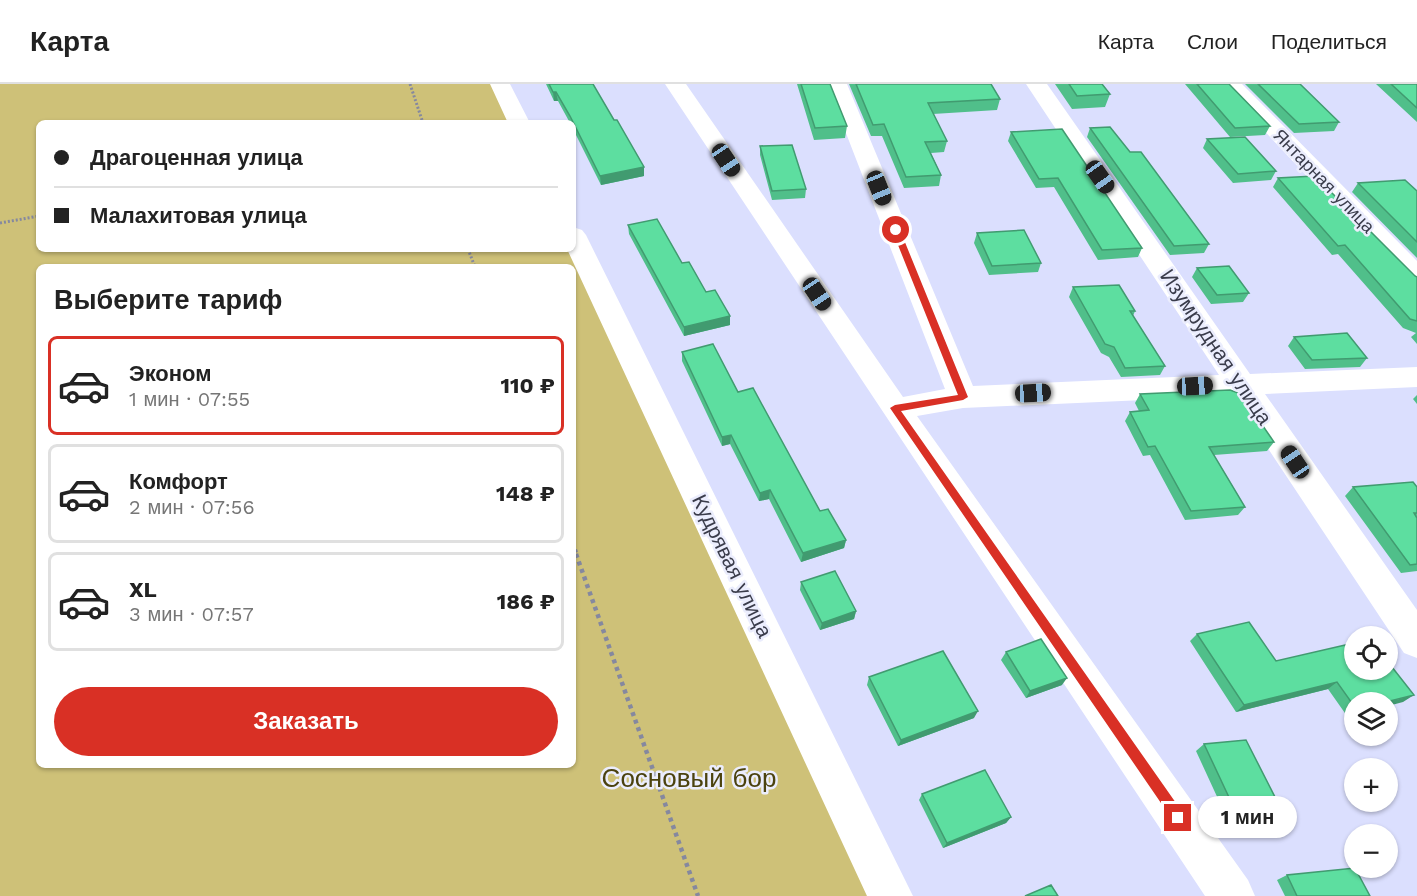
<!DOCTYPE html>
<html lang="ru">
<head>
<meta charset="utf-8">
<style>
	body { margin:0; font-family:"Work Sans",sans-serif; background:#f6f6f6; color:#222; height:100vh; display:flex; flex-direction:column; font-size:22px; white-space:nowrap }
	* { box-sizing:border-box; margin:0 }
	p { font-size:20px; color:#767676 }
	.icon { flex:none; width:33px; height:33px; fill:none; stroke:currentColor; stroke-width:2; stroke-linecap:round; stroke-linejoin:round }
	.map { position:relative; flex:1; overflow:hidden }
	.details { position:absolute; left:36px; top:180px; width:540px; height:504px; display:flex; flex-direction:column; background:#fff; border-radius:9px; box-shadow:0 2px 4px #0004 }
	.details>* { flex:none }
	.guide { position:absolute; left:36px; top:36px; width:540px; height:132px; border-radius:9px; box-shadow:0 2px 4px #0004; display:grid; align-content:center; height:132px; padding:0 18px; background:#fff }
	.tools { position:absolute; left:1344px; top:542px; display:grid; gap:12px }
	.tools a { display:grid; place-items:center; width:54px; height:54px; border-radius:50%; background:#fff; box-shadow:0 2px 4px #0004; font-size:30px }
	.end { position:absolute; width:27px; height:27px; margin:-14px; border:8px solid #d93025; background:#fff; box-shadow:0 0 0 3px #fff }
	.from { border-radius:50% }
	.bubble { position:absolute; height:42px; border-radius:21px; background:#fff; box-shadow:0 2px 4px #0004; font-size:20px; font-weight:700; line-height:42px; text-align:center }
	.car { position:absolute; width:18px; height:36px; margin:-18px -9px; border-radius:8px; box-shadow:0 0 4px 2px #0007; background:linear-gradient(#222 24%,#8ab4d8 0 40%,#222 0 76%,#8ab4d8 0 86%,#222 0) }
	.guide b { display:flex; align-items:center; gap:21px; height:57px; font-size:22px }
	.guide b+b { border-top:2px solid #e0e0e0 }
	.guide i { width:15px; height:15px; background:#222 }
	ul { padding:0; list-style:none }
	li { display:flex; align-items:center; gap:18px; height:99px; margin:0 12px 9px; padding:0 6px; border:3px solid #e0e0e0; border-radius:9px }
	li div { flex:1 }
	li b { display:block; font-size:22px }
	li em { font-style:normal; font-weight:700 }
	li.current { border-color:#d93025 }
	li>.icon { width:54px; height:54px; stroke-width:1.5 }
	h2 { padding:0 18px; font-size:27px; line-height:72px }
	.action { display:flex; gap:12px; margin-top:auto; padding:12px 18px }
	.action a { flex:1; height:69px; border-radius:36px; background:#d93025; color:#fff; font-size:24px; font-weight:700; line-height:69px; text-align:center }
	header { display:flex; align-items:center; gap:36px; box-sizing:border-box; height:84px; padding:0 30px; background:#fff; border-bottom:2px solid #e0e0e0 }
	header strong { font-size:28px }
	nav { display:flex; gap:33px; margin-inline-start:auto; font-size:21px }
	.map>svg:first-child { display:block }
	.green { fill:#cec178; fill-rule:evenodd }
	.lines { fill:none; stroke-linecap:round; stroke-linejoin:round }
	.path-far2 { stroke:#85889f; stroke-width:3; stroke-dasharray:2 2; stroke-linecap:butt }
	.path-far1 { stroke:#85889f; stroke-width:4; stroke-dasharray:3 3; stroke-linecap:butt }
	.path { stroke:#85889f; stroke-width:4.5; stroke-dasharray:4 4; stroke-linecap:butt }
	.street { fill:#fff; fill-rule:evenodd }
	.wall { fill:#50bf8a }
	.shaded-wall { fill:#419b70 }
	.building { fill:#5ddea0; stroke:#419b70; stroke-width:1.5 }
	.route { fill:#d93025 }
	.labels { text-anchor:middle; stroke-width:5; stroke-linejoin:round; paint-order:stroke }
	.far-street-label { font-size:18px; fill:#3a3c4b; stroke:#ebedfd }
	.street-label { font-size:21px; fill:#3a3c4b; stroke:#ebedfd }
	.near-park-label { font-size:26px; fill:#4b420e; stroke:#ebedfd }
</style>
</head>
<body>
<header>
<strong>Карта</strong>
<nav><a>Карта</a><a>Слои</a><a>Поделиться</a></nav>
</header>
<div class="map">
<svg width="1417" height="812" viewBox="0 0 1417 812">
	<rect width="100%" height="100%" fill="#dbdffe"/>
	<path class="green" d="M0,0H493L511,39H39V165H570L875,812H0ZM39,183H573V681H39Z"/>
	<g class="lines">
		<path class="path-far2" d="M410,0L423,39
			M0,139L39,132
			M468,165L475,183"/>
		<path class="path-far1" d="M573,460L577,471"/>
		<path class="path" d="M576,470L698,812"/>
		<path class="street" d="M490,0H510L530,39H508Z
			M665,0H686L903,313L945,305L827,0H847L973,302L1219,291L1026,0H1047L1250,290L1417,283V303L1265,310L1417,526V574L1404,569L1233,312L963,324L917,332L1248,796L1255,812H1205Z
			M1220,0H1242L1417,177V202L1408,199Z
			M573,143L582,146L586,151L913,812H867L567,165H573Z"/>
	</g>
	<path class="wall" d="M546,0H593L644,92L601,101L573,45V39H570L558,17H554Z
		M797,0H830L847,42L845,54L814,56Z
		M849,0H991L1000,15L997,26L933,30L947,57L944,68L931,69L941,91L939,102L904,104L882,52H871Z
		M1055,0H1102L1110,10L1105,23L1072,25Z
		M1185,0H1229L1270,42L1265,51L1230,53Z
		M1245,0H1300L1339,38L1334,47L1294,49Z
		M1376,0H1417V38Z
		M1090,44L1130,68L1209,160L1204,169L1170,171L1087,53Z
		M1011,48L1142,164L1138,173L1098,176L1054,103L1036,104L1008,57Z
		M1207,55L1276,87L1271,96L1233,99L1203,64Z
		M760,62L806,105L805,114L772,116L760,71Z
		M1278,94L1415,192L1417,193V260L1411,253L1416,249L1403,244L1338,170L1332,171L1273,103Z
		M1358,99L1417,107V174L1352,108Z
		M628,141L682,179L706,208L730,232V241L684,252L629,150Z
		M977,149L1041,179L1038,188L989,191L974,159Z
		M1197,184L1249,209L1243,218L1211,220L1192,193Z
		M1073,203L1135,227L1133,232L1165,282L1160,291L1121,293L1109,273L1101,269L1069,213Z
		M1294,253L1367,274L1360,283L1305,285L1288,262Z
		M682,268L738,308L820,427L846,456L844,464L801,478L769,415L759,417L730,360L722,362L682,277Z
		M1140,310L1274,358L1267,367L1214,371L1245,423L1238,431L1185,436L1150,371L1143,372L1125,337L1130,328L1139,327L1135,319Z
		M1417,311V320L1413,315Z
		M1353,403H1417V487L1401,489L1345,412Z
		M801,498L856,527L854,535L820,546L800,506Z
		M1197,550L1276,577L1403,618H1354V630L1347,632L1328,605L1236,628L1190,557Z
		M1006,568L1062,601L1026,614L1001,576Z
		M869,593L974,634L898,662L867,601Z
		M1204,660L1278,719L1268,725L1225,730L1196,667Z
		M922,710L1011,733L1006,739L943,764L919,716Z
		M1287,791L1370,812H1285L1277,796Z"/>
	<path class="shaded-wall" d="M553,8H556L558,17H554Z
		M644,83V92L601,101L600,92Z
		M730,232V241L684,252V243Z
		M731,351L730,360L722,362V353Z
		M770,406L769,415L759,417L760,409Z
		M846,456L844,464L801,478L803,469Z
		M856,527L854,535L820,546L822,539Z
		M1067,594L1062,601L1026,614L1030,607Z
		M1337,598L1328,605L1236,628L1244,621Z
		M1414,611L1403,618L1388,622V618Z
		M978,627L974,634L898,662L901,656Z
		M1354,627V630L1347,632Z
		M1011,733L1006,739L943,764L947,759Z"/>
	<path class="building" d="M549,0H593L614,36H617L644,83L600,92L570,32L556,8H553Z
		M801,0H830L847,42L815,44Z
		M856,0H991L1000,15L928,19L947,57L925,58L941,91L906,93L884,40L873,41Z
		M1069,0H1102L1110,10L1077,12Z
		M1197,0H1229L1270,42L1235,44Z
		M1258,0H1300L1339,38L1299,40Z
		M1391,0H1417V24Z
		M1110,43L1130,68H1141L1209,160L1174,162L1090,44Z
		M1062,45L1142,164L1102,166L1058,94L1039,95L1011,48Z
		M1245,53L1276,87L1238,90L1207,55Z
		M792,61L806,105L772,107L760,62Z
		M1315,92L1415,192L1417,193V237L1410,235L1345,161L1338,162L1278,94Z
		M1405,96L1417,107V158L1358,99Z
		M657,135L682,179L689,178L706,208L715,206L730,232L684,243L628,141Z
		M1024,146L1041,179L992,182L977,149Z
		M1229,182L1249,209L1217,211L1197,184Z
		M1119,201L1135,227H1130L1165,282L1125,284L1114,263L1105,260L1073,203Z
		M1347,249L1367,274L1312,276L1294,253Z
		M713,260L738,308L753,304L820,427L828,425L846,456L803,469L770,406L760,409L731,351L722,353L682,268Z
		M1230,306L1241,310L1274,358L1209,363L1245,423L1191,427L1155,362L1148,363L1130,328L1149,326L1140,310Z
		M1413,398L1417,403V429H1414L1417,434V480L1410,481L1353,403Z
		M835,487L856,527L822,539L801,498Z
		M1249,538L1276,577L1354,559V585H1388V578L1414,611L1386,618H1354V622L1337,598L1244,621L1197,550Z
		M1041,555L1067,594L1030,607L1006,568Z
		M943,567L978,627L901,656L869,593Z
		M1246,656L1278,719L1234,724L1204,660Z
		M985,686L1011,733L947,759L922,710Z
		M1355,784L1370,812H1297L1287,791Z
		M1051,801L1058,812H1025Z"/>
	<path class="route" d="M896,144L900,146L968,313L963,316L901,327L1183,729L1185,734L1183,738L1178,740L1174,738L890,324L895,321L958,311L892,146Z"/>
	<g class="labels">
		<g class="far-street-label">
			<text transform="translate(1324 97) rotate(46)" y="6">Янтарная улица</text>
		</g>
		<g class="street-label">
			<text transform="translate(1216 263) rotate(56)" y="7">Изумрудная улица</text>
			<text transform="translate(732 482) rotate(64)" y="7">Кудрявая улица</text>
		</g>
		<g class="near-park-label">
			<text x="689" y="703">Сосновый бор</text>
		</g>
	</g>
</svg>
<div class="tools">
<a><svg class="icon" aria-label="locate" viewBox="0 0 24 24"><circle cx="12" cy="12" r="6"/><path d="M12 2v4M12 18v4M2 12h4M18 12h4"/></svg></a>
<a><svg class="icon" aria-label="layers" viewBox="0 0 24 24"><path d="M12 4l9 5-9 5-9-5zM3 14l9 5 9-5"/></svg></a>
<a>+</a>
<a>−</a>
</div>
<i class="end from" style="left:896px;top:146px"></i>
<i class="end" style="left:1178px;top:734px"></i>
<div class="bubble" style="left:1198px;top:712px;width:99px">1 мин</div>
<i class="car" style="left:726px;top:76px;rotate:146deg"></i>
<i class="car" style="left:1100px;top:93px;rotate:145deg"></i>
<i class="car" style="left:879px;top:104px;rotate:158deg"></i>
<i class="car" style="left:817px;top:210px;rotate:146deg"></i>
<i class="car" style="left:1195px;top:302px;rotate:87deg"></i>
<i class="car" style="left:1033px;top:309px;rotate:87deg"></i>
<i class="car" style="left:1295px;top:378px;rotate:326deg"></i>
<div class="guide">
<b><i class="from"></i>Драгоценная улица</b>
<b><i></i>Малахитовая улица</b>
</div>
<section class="details">
<h2>Выберите тариф</h2>
<ul>
<li class="current"><svg class="icon" aria-label="car" viewBox="0 0 24 24"><path d="M5 17H2v-5l4-1 3-4h7l3 4 3 1v5h-3M9 17h6M6 11h13"/><circle cx="7" cy="17" r="2"/><circle cx="17" cy="17" r="2"/></svg><div><b>Эконом</b><p>1 мин · 07:55</p></div><em>110 ₽</em></li>
<li><svg class="icon" aria-label="car" viewBox="0 0 24 24"><path d="M5 17H2v-5l4-1 3-4h7l3 4 3 1v5h-3M9 17h6M6 11h13"/><circle cx="7" cy="17" r="2"/><circle cx="17" cy="17" r="2"/></svg><div><b>Комфорт</b><p>2 мин · 07:56</p></div><em>148 ₽</em></li>
<li><svg class="icon" aria-label="car" viewBox="0 0 24 24"><path d="M5 17H2v-5l4-1 3-4h7l3 4 3 1v5h-3M9 17h6M6 11h13"/><circle cx="7" cy="17" r="2"/><circle cx="17" cy="17" r="2"/></svg><div><b>XL</b><p>3 мин · 07:57</p></div><em>186 ₽</em></li>
</ul>
<div class="action"><a>Заказать</a></div>
</section>
</div>
</body>
</html>
